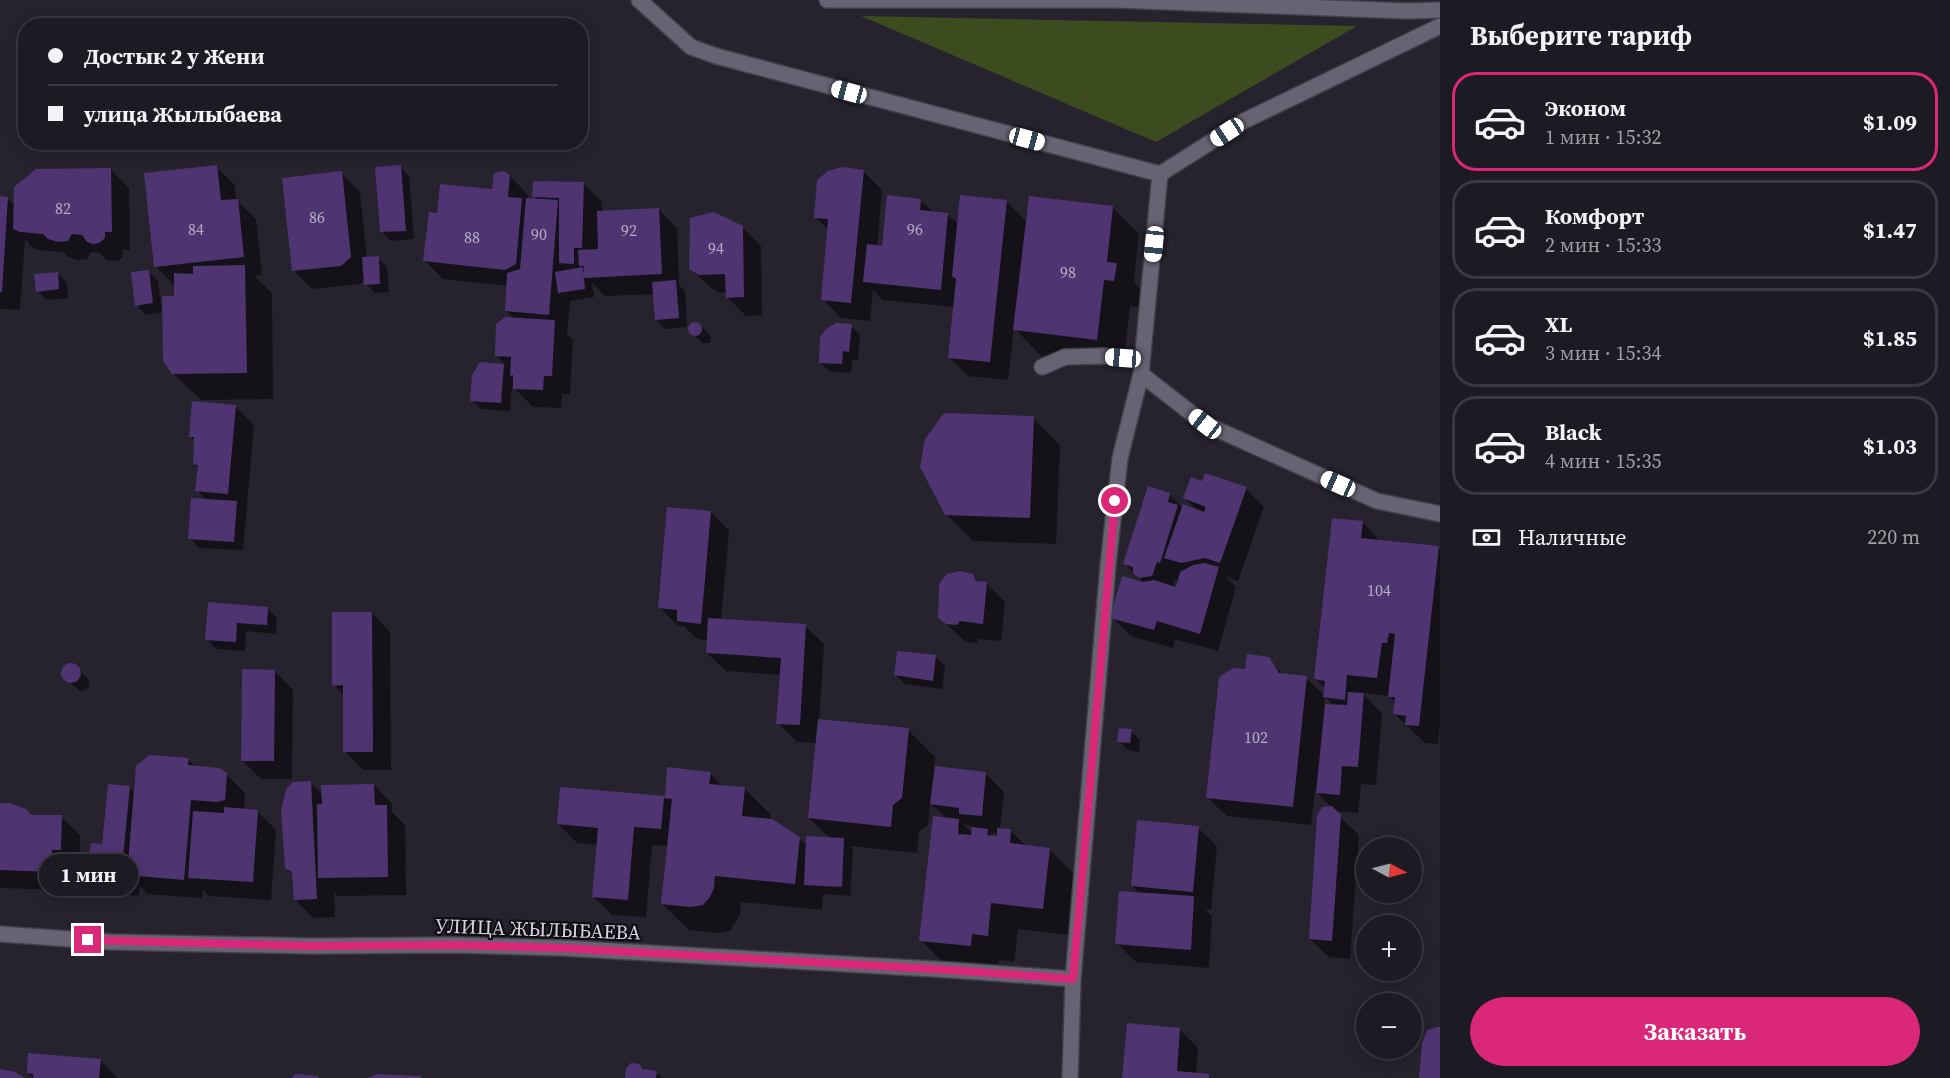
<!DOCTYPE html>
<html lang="ru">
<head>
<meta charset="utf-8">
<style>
	body { margin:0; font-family:"Source Serif 4",serif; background:#25232a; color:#f1f3f6; height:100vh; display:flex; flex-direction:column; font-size:22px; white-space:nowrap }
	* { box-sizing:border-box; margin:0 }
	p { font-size:20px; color:#a0a1a5 }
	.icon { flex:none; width:33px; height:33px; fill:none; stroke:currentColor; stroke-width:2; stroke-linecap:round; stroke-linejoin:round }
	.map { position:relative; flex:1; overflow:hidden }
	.details { display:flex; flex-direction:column; background:#1c1a22; width:510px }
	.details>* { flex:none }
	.top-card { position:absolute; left:18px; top:18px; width:570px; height:132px; border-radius:24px; box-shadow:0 3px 15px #0003,0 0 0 2px #3a3840; display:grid; align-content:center; height:132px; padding:0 30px; background:#1c1a22 }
	.needle { width:39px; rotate:97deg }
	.buttons { position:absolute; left:1356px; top:837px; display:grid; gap:12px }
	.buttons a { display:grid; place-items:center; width:66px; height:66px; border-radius:50%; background:#1c1a22; box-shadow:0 3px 15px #0003,0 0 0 2px #3a3840; font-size:30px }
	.end { position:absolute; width:27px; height:27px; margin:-14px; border:8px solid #db2777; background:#fff; box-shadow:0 0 0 3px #fff }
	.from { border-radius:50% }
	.bubble { position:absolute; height:42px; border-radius:21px; background:#1c1a22; box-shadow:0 3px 15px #0003,0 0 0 2px #3a3840; font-size:20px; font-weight:700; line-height:42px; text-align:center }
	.car { position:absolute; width:18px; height:36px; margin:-18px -9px; border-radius:8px; box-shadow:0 0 4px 2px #0007; background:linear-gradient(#fff 24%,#345 0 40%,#fff 0 76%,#345 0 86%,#fff 0) }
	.top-card b { display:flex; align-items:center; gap:21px; height:57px; font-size:22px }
	.top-card b+b { border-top:2px solid #3a3840 }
	.top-card i { width:15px; height:15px; background:#f1f3f6 }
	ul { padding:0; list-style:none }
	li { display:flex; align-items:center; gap:18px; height:99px; margin:0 12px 9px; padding:0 18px; border:3px solid #3a3840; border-radius:24px }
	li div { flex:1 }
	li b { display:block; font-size:22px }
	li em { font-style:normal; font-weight:700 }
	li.active { border-color:#db2777 }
	li>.icon { width:54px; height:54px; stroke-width:1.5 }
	h2 { padding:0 30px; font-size:27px; line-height:72px }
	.pay { display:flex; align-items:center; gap:15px; height:66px; padding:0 30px; font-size:22px }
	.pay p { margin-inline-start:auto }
	.action { display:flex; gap:12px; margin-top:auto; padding:12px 30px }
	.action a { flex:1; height:69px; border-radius:36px; background:#db2777; color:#fff; font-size:24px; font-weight:700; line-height:69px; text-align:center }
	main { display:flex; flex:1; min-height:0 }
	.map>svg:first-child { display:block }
	.green { fill:#3d4c1f }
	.shadow { fill:#0007; fill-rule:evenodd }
	.building { fill:#4e3572 }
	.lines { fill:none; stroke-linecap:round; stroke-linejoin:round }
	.street-casing { stroke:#433f4a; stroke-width:18 }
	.street { stroke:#686373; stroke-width:15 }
	.route { stroke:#db2777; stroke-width:8 }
	.labels { text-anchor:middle; stroke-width:4.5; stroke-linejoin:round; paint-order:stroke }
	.number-label { font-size:16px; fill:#b5acc2 }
	.street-label { font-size:20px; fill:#d7d4dd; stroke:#0e0c12 }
</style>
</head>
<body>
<main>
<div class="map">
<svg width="1440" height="1078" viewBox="0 0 1440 1078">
	<rect width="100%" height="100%" fill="#26222e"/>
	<path class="green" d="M861,16L1357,26L1156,142Z"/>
	<path class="shadow" d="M216,167L235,185L236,200L256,219L262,275L254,276L272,293L273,399L201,400L173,373L174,285L156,266Z
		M400,167L409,176L414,239L391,241L382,232Z
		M111,170L129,188L130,250H123V257L117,261L107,260L100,253L91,252L87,259L78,260L68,257L63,252L40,250L33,248L25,239L20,310L0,309V198H7L15,206Z
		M863,171L882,190L877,247L883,248L920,200L934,213L948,215L959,225L1006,201L1027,222L1112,207L1139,234L1134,282L1143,292L1141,307L1130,306L1123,366L1041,356L1014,328L1008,380L968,376L949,357L955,307L883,300L873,290L870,321L841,318L823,299L829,230L815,217Z
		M341,173L360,192L367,258H378L387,267L389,292L375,293L366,284L365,279L360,284L312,289L294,271Z
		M510,176L528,195V199L538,200L534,196L583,183L602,202V212L658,209L677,228L679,285L685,291L687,327L665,329L656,319L654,294L605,296L592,283L594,297L570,301L567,334L573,340L570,394H562L561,408L533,407L512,386L510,411L481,409L472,400L481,364L506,365L496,355L515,319L506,311L508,286L443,279L425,261L438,215L493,191Z
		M742,227L761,246L762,315L746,316L727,297V292L719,293L710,287L691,269Z
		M149,272L158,281L162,312H164L146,315L137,305Z
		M57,273L67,283L68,298L47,300L38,291Z
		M694,324L699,325L709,334L711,338L709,343H702L693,334L690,329Z
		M851,326L860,335L858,360H852L851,373L829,371L820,362Z
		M235,406L254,425L243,550L199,548L190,538L206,500L197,490L199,468L194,463L196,442L190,436Z
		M1033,418L1060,445L1056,544L973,541L946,514Z
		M1246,489L1264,507L1238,581L1225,576L1236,587L1218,651L1175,639L1173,648L1131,636L1112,617L1146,585L1125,564L1169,494L1183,508L1198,511L1185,498ZM1175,580L1179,581L1177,589L1173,587Z
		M711,512L729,531L721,621L805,626L824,644L819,721L908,730L935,757L934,768L986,774L1004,792L1000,830L1011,831L1026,846L1049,849L1076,876L1070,935L1018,929L1014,962L999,960L997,972L947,967L921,940L947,819L930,803L928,825L919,831L917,853L850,846L853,849L850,896L823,894L822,910L741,902L740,915L730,931L719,933L689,930L662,904L668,846L652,845L646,917L612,915L593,896L598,845L577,843L558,824L664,797L666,799L669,769L710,773L723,787L744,788L771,815L770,821L799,838L807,846L831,839L809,818L817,743L797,742L778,723L781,675L726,671L707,653L708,641L697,639L684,626H678L659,607ZM963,824L974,827L973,834ZM990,833L998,834V837H994Z
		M1362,522L1381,542L1438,548L1440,550V722L1438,744L1425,743L1395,714L1396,703L1389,696L1365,693V696L1382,714L1376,785L1361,784L1358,813L1334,811L1359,835L1350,959L1329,957L1310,939L1332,808L1315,790L1311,825L1227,816L1208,798L1246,671L1268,659L1285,676L1306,678L1325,696L1326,689L1316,679ZM1325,696L1334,706L1324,705Z
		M972,575L979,582L986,583L1005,602L1001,641L979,639L976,643L966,642L940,618Z
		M210,604L268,609L277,618L276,634L246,631L245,651L216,649L207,639Z
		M372,613L390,632L391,770H363L345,751L344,695L334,685Z
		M898,652L936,657L945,666L942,689L905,684L896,675Z
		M73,664L89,680V686L85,690L80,691L63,677V671L68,665Z
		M275,671L293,690L292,779H261L242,760Z
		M1131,731L1140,740L1139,752L1128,750L1119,741Z
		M188,759L196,767L226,774L245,793L244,810L257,811L276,830L271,900L209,896L203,890L202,898L147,894L140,886L139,896L108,892L89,874L129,787L135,793Z
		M311,783L323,795L374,785L392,804V812L405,825L406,895L338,896L334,892L335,917L314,918L295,900L294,875L286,867Z
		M0,805L32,816L61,817L80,835L79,868H70L69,890L0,888Z
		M1198,828L1217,846L1211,910L1205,909L1212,916L1209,968L1136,962L1117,944L1140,894L1132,886Z
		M1180,1030L1198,1048L1196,1075L1208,1076L1211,1078H1123Z
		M100,1060L117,1078H33L28,1073Z
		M640,1066L645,1071L657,1072L662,1078H626Z"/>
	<path class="building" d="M217,165L221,200L238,199L244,257L154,267L144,173Z
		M401,165L406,231L380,232L375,167Z
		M842,167L864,170L851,303L821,300L828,219L814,218L817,180L828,171Z
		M111,168L112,232H105V238L99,243L93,244L87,242L82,235L72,234L68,241L58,242L48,239L43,234L20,232L13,229L14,187L36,169Z
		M342,171L351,257L341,266L292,271L282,178Z
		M503,171L510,175L508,197L522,198L516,264L505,270L423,261L429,212L437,213L440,184L492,189L494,173Z
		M533,181L584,182L582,248H574V264L559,263V198L532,197Z
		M887,195L921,199L920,210L948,213L941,290L863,282L867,244L882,246Z
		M960,195L1007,200L990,362L948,358L956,279L952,276Z
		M0,196L8,197L2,292H0Z
		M1029,196L1113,206L1107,262L1117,263L1114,281L1104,280L1097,340L1013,330Z
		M526,198L558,200L549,315L505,311L507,273L520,269Z
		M659,208L662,274L584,278L585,289L558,293L555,272L583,267L584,276V266H579L578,250L598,249L597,211Z
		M714,212L743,226L744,297L726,298L725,274L699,275L689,269L690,218Z
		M379,256L380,284L364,285L362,257Z
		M245,265L247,373L172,374L163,361L162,296H174V273L193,274V266Z
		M149,270L153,303L135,306L131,272Z
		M58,272L59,289L36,292L34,274Z
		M676,280L679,318L655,320L652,282Z
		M505,317L555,320L552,376H544L543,390L513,389V375L510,376L511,357L495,356L496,324Z
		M688 329a7 7 0 1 1 14 0a7 7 0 1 1-14 0Z
		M836,323L852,324L849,352L843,351L842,364L819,363L820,337L826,329Z
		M480,362L504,364L501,403L470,401L472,375Z
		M192,401L236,405L228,494L195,491L198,465L193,464L194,437H189Z
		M944,413L1034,416L1030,518L945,515L920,467L925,439Z
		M1205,473L1247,487L1220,563L1205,558L1181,563L1164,558L1183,504L1204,512L1206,507L1183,498L1191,477L1202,481Z
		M1148,486L1170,493L1168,502L1178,505L1160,563L1157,562L1152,576L1139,578L1133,573V567L1123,564Z
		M191,498L237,501L234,542L188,539Z
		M667,507L711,511L701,624L677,621V610L658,608Z
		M1332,518L1363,521L1361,538L1439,546L1419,726L1405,725L1406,716L1393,714L1395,697H1388L1395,634L1389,633L1387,643H1382L1377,678L1347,675L1345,700L1323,697L1325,681L1314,679Z
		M1204,563L1219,567L1200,634L1157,621L1154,630L1110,618L1122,576L1143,582L1154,580L1176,587L1180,572L1193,565Z
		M960,571L973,574L976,581L987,582L983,624L960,621L957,625L946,624L938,618L939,584L947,574Z
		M208,602L268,607L267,625L237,623L236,642L205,640Z
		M332,612H372L373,752H343V685L332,686Z
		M708,618L806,624L800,725L776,724L781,658L706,653Z
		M897,651L936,655L933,681L894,675Z
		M1247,654L1269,657L1279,673L1307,676L1293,807L1206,798L1219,677L1233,668L1245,669Z
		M61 673a10 10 0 1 1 20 0a10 10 0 1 1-20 0Z
		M242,669L275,670L274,761H241Z
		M1348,692L1364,693L1358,767L1342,766L1340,795L1316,793L1325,704L1347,705Z
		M818,719L909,728L902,798L893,805L891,827L808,818Z
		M1119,728L1132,729L1130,743L1117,742Z
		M149,755L189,758L188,765L219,768L227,773L225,800L217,802L191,800L184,880L127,875L136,766Z
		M935,766L986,772L982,816L959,814V808L930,804Z
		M667,767L711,772L709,784L745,787L742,816L772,819L800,837L795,884L715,876L714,888L710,897L703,905L691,907L661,904L672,799L664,798L661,829L634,827L628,900L592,897L598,828L557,824L560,787L665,796Z
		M311,781L317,899L294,900L292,872L285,868L281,810L286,790L292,782Z
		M108,784L130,786L121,878L87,874L91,843L102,844Z
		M374,784L375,805H387L388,877L318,878L317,804H322L321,785Z
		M0,803H9L26,809L31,815H62L61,850H52L51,872L0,870Z
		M1332,806L1341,815L1332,941L1309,939L1317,816L1322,807Z
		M224,807L258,810L253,882L188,878L193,811L224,813Z
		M933,816L959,819L958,834L971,835L972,827L988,829L987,835L997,836V828L1011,829L1010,843L1050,848L1043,909L991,903L988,936L972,934L971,946L919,941Z
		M1137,820L1199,826L1193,892L1131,886Z
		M806,836L844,838L842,887L804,885Z
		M1119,891L1194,896L1191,950L1115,944Z
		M1127,1023L1180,1028L1177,1071L1209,1074V1078H1122Z
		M1437,1027H1440V1078H1419L1422,1043L1427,1030Z
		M28,1053L101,1059L99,1078H33V1074L27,1073Z
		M631,1063L640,1064L642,1069L657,1071L656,1078H625L626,1069Z
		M0,1069L15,1072L25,1078H0Z
		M296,1074L318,1076V1078H291Z
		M377,1074L421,1076V1078H368Z"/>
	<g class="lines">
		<defs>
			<path id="street" d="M639,0L691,47L716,56L1160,174L1244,121L1440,26
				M827,0H1116L1407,11L1440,10
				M1042,367L1065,357L1103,356L1142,359
				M1141,374L1205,424L1377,501L1440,514
				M0,934L111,942L312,946L453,945L562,948L950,970L1073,979
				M1070,1078L1073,979L1108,565L1120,458L1141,374L1160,174"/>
		</defs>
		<use href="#street" class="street-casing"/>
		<use href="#street" class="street"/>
	</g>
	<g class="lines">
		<path class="route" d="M88,940L312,946L453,945L562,948L950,970L1073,979L1115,501"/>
	</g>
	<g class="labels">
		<g class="number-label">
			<text x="63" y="214">82</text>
			<text x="317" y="223">86</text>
			<text x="196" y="235">84</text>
			<text x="915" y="235">96</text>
			<text x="629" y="236">92</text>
			<text x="539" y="240">90</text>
			<text x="472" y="243">88</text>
			<text x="716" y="254">94</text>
			<text x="1068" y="278">98</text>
			<text x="1379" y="596">104</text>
			<text x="1256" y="743">102</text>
		</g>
		<g class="street-label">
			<text transform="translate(538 929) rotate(2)" y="7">УЛИЦА ЖЫЛЫБАЕВА</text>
		</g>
	</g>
</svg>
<div class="buttons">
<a><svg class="needle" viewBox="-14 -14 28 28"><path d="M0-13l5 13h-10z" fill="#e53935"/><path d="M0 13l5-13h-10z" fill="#a0a1a5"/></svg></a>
<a>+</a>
<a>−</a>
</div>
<i class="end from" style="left:1115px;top:501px"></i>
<i class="end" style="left:88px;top:940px"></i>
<div class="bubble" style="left:39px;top:854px;width:99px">1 мин</div>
<i class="car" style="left:849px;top:92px;rotate:285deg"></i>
<i class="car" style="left:1227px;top:132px;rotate:237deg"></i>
<i class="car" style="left:1027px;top:139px;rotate:105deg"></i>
<i class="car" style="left:1154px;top:244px;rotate:186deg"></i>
<i class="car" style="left:1123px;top:358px;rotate:274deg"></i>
<i class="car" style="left:1205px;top:424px;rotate:308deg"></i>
<i class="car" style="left:1338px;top:484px;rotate:294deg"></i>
<div class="top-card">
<b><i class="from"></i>Достык 2 у Жени</b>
<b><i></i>улица Жылыбаева</b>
</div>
</div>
<section class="details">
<h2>Выберите тариф</h2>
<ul>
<li class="active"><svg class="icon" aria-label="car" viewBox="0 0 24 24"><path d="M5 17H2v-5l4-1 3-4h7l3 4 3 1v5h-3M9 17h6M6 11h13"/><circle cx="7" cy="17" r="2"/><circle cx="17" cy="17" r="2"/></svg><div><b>Эконом</b><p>1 мин · 15:32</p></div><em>$1.09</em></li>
<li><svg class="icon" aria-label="car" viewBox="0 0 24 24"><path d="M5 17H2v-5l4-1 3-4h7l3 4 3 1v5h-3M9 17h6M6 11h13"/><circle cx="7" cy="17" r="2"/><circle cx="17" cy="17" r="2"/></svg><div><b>Комфорт</b><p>2 мин · 15:33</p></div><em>$1.47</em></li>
<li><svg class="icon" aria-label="car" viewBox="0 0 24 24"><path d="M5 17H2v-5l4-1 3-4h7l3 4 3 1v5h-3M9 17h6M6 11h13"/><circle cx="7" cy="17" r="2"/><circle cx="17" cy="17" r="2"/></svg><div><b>XL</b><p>3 мин · 15:34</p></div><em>$1.85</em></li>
<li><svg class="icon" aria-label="car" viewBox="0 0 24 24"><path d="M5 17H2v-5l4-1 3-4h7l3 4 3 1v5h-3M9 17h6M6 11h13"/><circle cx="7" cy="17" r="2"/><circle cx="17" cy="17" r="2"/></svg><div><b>Black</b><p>4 мин · 15:35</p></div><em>$1.03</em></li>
</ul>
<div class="pay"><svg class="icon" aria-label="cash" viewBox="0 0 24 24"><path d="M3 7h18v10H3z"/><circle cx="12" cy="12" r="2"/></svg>Наличные<p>220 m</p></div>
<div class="action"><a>Заказать</a></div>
</section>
</main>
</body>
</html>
